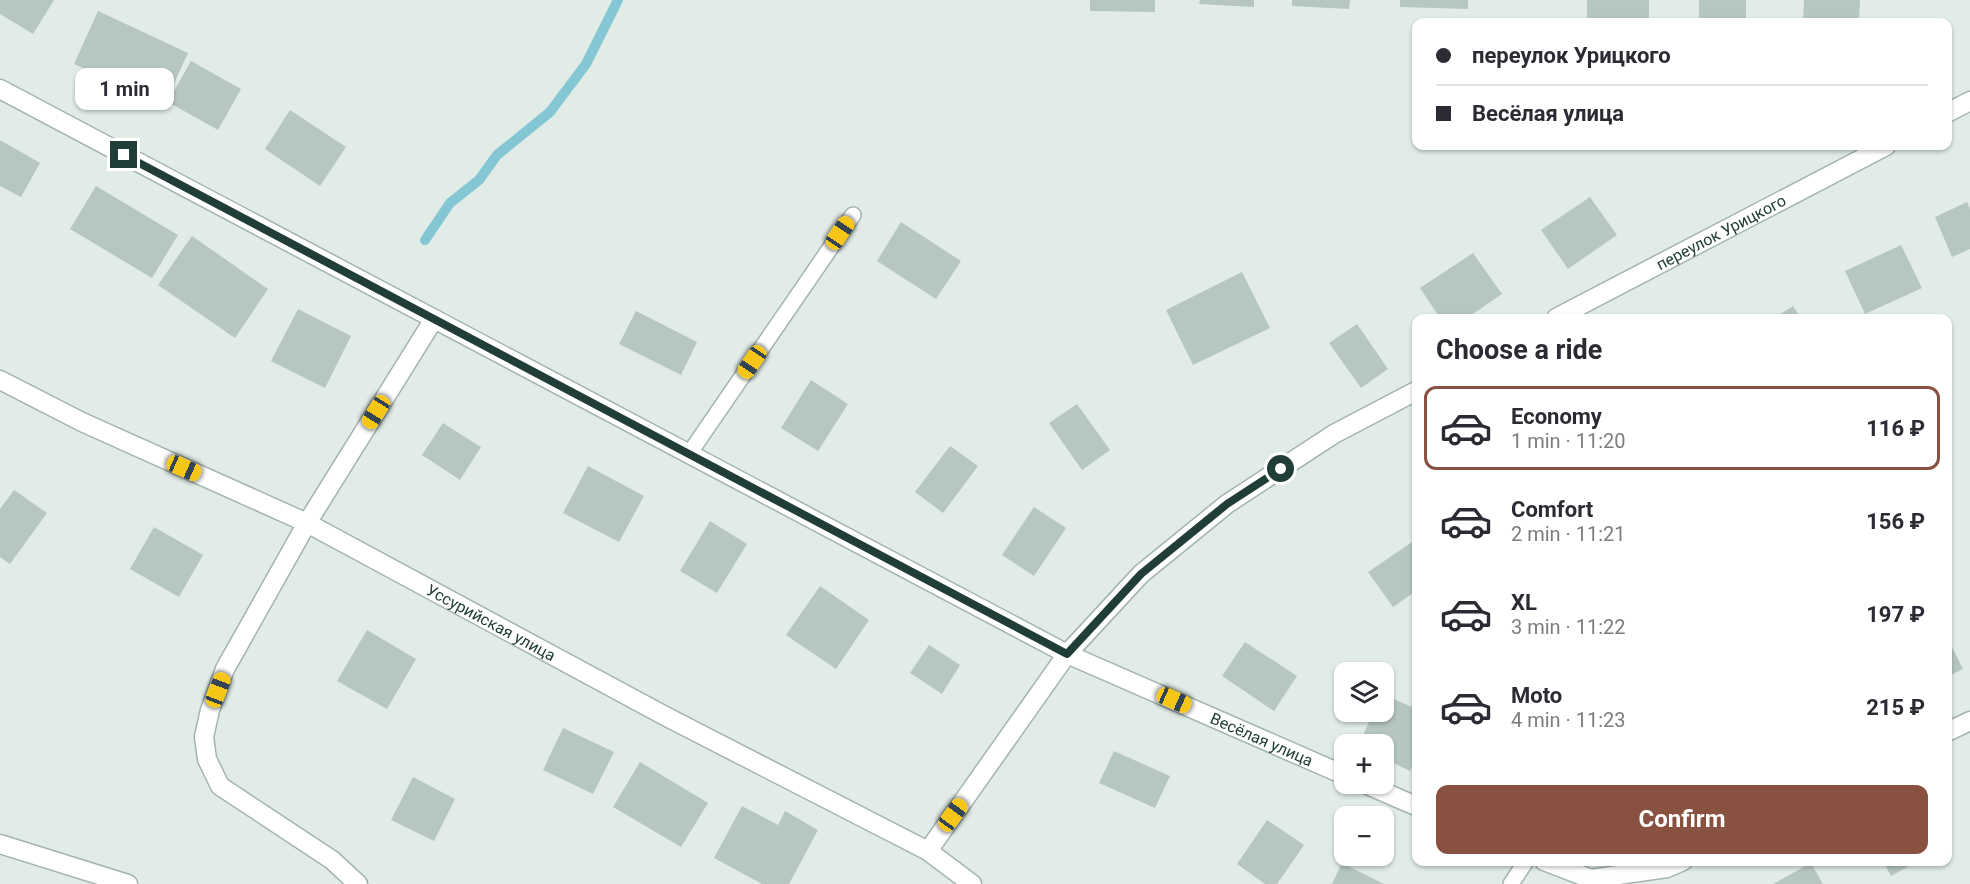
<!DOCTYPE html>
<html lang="en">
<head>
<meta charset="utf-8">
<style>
	body { margin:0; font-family:Roboto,sans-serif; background:#f7f7f7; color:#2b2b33; height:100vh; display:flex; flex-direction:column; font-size:22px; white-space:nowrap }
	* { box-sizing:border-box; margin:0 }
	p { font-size:20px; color:#7c7c81 }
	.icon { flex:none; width:33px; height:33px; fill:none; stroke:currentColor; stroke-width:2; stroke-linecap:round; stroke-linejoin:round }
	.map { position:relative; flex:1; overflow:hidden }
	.side { position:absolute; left:1412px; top:314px; width:540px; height:552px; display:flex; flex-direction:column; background:#fff; border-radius:12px; box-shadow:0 2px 4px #0004 }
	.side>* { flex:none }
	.banner { position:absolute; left:1412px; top:18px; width:540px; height:132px; border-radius:12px; box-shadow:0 2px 4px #0004; display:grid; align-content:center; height:132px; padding:0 24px; background:#fff }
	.tools { position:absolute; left:1334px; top:662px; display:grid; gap:12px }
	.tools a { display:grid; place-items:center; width:60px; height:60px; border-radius:12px; background:#fff; box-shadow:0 2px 4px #0004; font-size:30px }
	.end { position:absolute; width:27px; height:27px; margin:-14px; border:8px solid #203e37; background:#fff; box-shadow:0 0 0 3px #fff }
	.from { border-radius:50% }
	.bubble { position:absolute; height:42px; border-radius:12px; background:#fff; box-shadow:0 2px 4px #0004; font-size:20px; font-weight:700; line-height:42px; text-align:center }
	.car { position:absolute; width:18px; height:36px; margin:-18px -9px; border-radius:8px; box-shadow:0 0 4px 2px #0007; background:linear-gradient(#f5c518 24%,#345 0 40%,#f5c518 0 76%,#345 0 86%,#f5c518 0) }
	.banner b { display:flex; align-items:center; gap:21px; height:57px; font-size:22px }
	.banner b+b { border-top:2px solid #e1e1e2 }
	.banner i { width:15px; height:15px; background:#2b2b33 }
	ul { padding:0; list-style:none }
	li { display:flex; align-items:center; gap:18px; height:84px; margin:0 12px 9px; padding:0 12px; border:3px solid transparent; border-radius:12px }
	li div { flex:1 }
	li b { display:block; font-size:22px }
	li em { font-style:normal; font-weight:700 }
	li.on { border-color:#895140 }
	li>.icon { width:54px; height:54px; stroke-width:1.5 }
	h2 { padding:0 24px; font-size:27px; line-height:72px }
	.action { display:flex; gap:12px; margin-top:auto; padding:12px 24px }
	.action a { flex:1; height:69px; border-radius:12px; background:#895140; color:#fff; font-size:24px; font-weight:700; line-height:69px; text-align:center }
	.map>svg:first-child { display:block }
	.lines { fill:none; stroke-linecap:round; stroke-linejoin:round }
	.stream { stroke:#85c6d5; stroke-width:10 }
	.building { fill:#b6c7c0 }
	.service-casing { stroke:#a3b4af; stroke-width:18 }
	.minor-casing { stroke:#a3b4af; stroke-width:21 }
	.service { stroke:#fff; stroke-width:15 }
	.minor { stroke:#fff; stroke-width:18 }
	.route { stroke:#203e37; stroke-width:8 }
	.labels { text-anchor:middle; stroke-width:6; stroke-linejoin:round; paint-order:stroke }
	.street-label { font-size:16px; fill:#203e37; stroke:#f1f9f5 }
</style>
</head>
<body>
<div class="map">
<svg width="1970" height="884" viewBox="0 0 1970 884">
	<rect width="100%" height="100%" fill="#e1ece7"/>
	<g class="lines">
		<path class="stream" d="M425,240L450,203L479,180L497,155L550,112L586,64L618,0"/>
	</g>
	<path class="building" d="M0,0H54L33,34L0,14Z
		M1090,0H1155V12L1090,11Z
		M1200,0H1254V7L1199,4Z
		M1292,0H1350L1349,9L1292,6Z
		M1400,0H1468V9L1400,7Z
		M1587,0H1649V22H1587Z
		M1699,0H1746V22H1699Z
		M1804,0H1860L1859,22H1803Z
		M98,11L188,53L164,105L74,64Z
		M191,61L241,89L218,130L168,102Z
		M290,110L346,147L320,186L265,149Z
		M0,140L40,163L21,197L0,186Z
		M96,186L178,235L152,278L70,229Z
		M1590,197L1617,235L1568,269L1541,230Z
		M1967,202L1970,209V249L1952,257L1935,217Z
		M901,222L961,261L936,299L877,261Z
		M192,236L268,289L235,338L158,285Z
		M1901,245L1922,288L1865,314L1845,271Z
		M1473,253L1502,294L1467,318H1440L1420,288Z
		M1242,272L1270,328L1193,365L1166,310Z
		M1793,306L1801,318H1774Z
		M298,309L351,336L325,388L271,361Z
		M636,311L697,342L681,375L619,344Z
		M1357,324L1388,369L1361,388L1329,343Z
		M811,380L848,404L818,451L781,428Z
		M1077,404L1110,450L1082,470L1049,423Z
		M443,423L481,447L460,480L422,455Z
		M950,446L978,466L943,513L915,492Z
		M588,466L644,496L619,542L563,513Z
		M14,490L47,513L10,564L0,557V509Z
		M1034,507L1066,528L1034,576L1002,555Z
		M710,521L747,544L717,593L680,571Z
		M154,527L203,555L179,597L130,569Z
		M1415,540L1416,591L1393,607L1368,572Z
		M820,586L869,620L836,669L786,635Z
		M367,630L416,659L387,709L337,681Z
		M1947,637L1963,669L1947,677Z
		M1245,642L1297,676L1274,711L1222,676Z
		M929,645L960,665L942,694L910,673Z
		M1383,694L1416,709V756L1410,771L1383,758V744H1359L1374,711H1383Z
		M563,728L614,752L593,794L543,770Z
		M1114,751L1170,776L1155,808L1099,783Z
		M640,762L708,803L681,847L613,807Z
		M413,777L455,799L434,841L391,820Z
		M742,806L778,825L785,811L818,830L789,884H762L714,858Z
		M1267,820L1304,845L1277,884H1265L1237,864Z
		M1883,861H1919L1891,876Z
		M1342,863L1384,884H1332Z
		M1811,863L1823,884H1773Z"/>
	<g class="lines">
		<defs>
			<path id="service" d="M689,454L853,215
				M1511,884L1526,861"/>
			<g id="minor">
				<path id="s1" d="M0,89L1067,654L1344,775"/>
				<path d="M1947,113L1970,101"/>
				<path id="s2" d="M1556,318L1886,146"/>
				<path id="s3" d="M0,380L82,422L307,523L665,716L928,851L972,884"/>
				<path d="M1947,732L1970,721"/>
				<path d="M1363,783L1416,806"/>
				<path d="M0,844L128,884"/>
				<path d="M928,851L1067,654L1141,574L1227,504L1334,434L1416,391"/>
				<path d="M1544,861L1591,879L1667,868L1683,861"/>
				<path d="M358,884L332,860L220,786L207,759L204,737L210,710L225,669L307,523L434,319"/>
			</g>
		</defs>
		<use href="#service" class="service-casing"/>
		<use href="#minor" class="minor-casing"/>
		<use href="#service" class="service"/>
		<use href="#minor" class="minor"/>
	</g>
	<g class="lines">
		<path class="route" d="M124,155L1067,654L1141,574L1227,504L1281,469"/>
	</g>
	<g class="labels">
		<g class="street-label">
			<text dy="6" stroke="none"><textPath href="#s2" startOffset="186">переулок Урицкого</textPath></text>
			<text dy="6" stroke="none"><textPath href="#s3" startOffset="548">Уссурийская улица</textPath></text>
			<text dy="6" stroke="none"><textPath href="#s1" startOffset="1420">Весёлая улица</textPath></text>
		</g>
	</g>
</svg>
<div class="tools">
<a><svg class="icon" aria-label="layers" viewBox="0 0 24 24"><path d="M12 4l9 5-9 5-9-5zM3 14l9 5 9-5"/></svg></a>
<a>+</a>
<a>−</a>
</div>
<i class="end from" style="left:1281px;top:469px"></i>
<i class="end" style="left:124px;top:155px"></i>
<div class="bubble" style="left:75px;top:68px;width:99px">1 min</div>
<i class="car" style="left:840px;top:233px;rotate:34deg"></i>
<i class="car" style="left:752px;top:362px;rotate:214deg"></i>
<i class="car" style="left:376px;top:412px;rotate:212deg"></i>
<i class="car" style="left:184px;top:468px;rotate:114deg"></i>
<i class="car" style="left:218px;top:690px;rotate:21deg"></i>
<i class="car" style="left:1174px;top:700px;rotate:114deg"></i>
<i class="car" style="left:953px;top:815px;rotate:36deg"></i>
<div class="banner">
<b><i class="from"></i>переулок Урицкого</b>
<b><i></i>Весёлая улица</b>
</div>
<section class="side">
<h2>Choose a ride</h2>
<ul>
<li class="on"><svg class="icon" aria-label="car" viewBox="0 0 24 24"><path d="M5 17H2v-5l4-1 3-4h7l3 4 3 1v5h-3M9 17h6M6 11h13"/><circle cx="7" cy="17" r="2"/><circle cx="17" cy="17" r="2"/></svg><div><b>Economy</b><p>1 min · 11:20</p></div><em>116 ₽</em></li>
<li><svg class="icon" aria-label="car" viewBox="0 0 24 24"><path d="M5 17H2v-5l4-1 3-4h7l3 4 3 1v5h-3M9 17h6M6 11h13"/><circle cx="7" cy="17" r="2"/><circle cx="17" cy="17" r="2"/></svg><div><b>Comfort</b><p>2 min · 11:21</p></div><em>156 ₽</em></li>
<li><svg class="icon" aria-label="car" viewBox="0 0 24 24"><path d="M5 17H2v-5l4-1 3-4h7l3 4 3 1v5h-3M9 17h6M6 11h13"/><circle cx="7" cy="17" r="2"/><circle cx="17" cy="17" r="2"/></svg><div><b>XL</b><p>3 min · 11:22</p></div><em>197 ₽</em></li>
<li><svg class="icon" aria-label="car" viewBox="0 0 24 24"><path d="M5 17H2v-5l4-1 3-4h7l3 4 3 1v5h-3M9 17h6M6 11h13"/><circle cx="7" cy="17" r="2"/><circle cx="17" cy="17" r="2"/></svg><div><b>Moto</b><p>4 min · 11:23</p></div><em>215 ₽</em></li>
</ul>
<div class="action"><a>Confirm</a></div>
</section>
</div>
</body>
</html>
